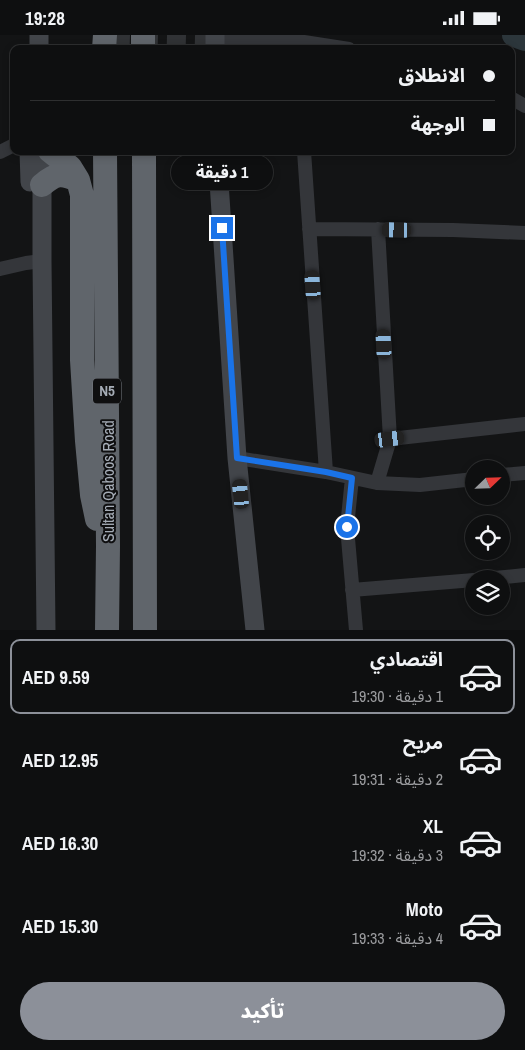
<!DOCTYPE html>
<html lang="ar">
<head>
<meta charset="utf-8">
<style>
	body { margin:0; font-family:"Archivo Narrow","Noto Sans Arabic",sans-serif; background:#1c1d1e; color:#f1f3f6; direction:rtl; height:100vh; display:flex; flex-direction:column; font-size:19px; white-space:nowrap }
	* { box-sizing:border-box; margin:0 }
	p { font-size:16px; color:#9b9c9f }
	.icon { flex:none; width:28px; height:28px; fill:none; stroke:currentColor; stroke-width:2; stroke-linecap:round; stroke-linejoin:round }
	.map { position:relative; height:595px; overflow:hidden; direction:ltr }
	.details { display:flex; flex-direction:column; background:#0e0f10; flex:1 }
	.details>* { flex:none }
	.guide { position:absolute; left:10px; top:10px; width:505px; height:110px; border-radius:10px; box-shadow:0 2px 8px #0003,0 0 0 1px #2e2f30; direction:rtl; display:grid; align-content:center; height:110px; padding:0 20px; background:#0e0f10 }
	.needle { width:32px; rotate:67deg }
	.fabs { position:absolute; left:465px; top:425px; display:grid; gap:10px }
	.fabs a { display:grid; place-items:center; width:45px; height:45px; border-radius:50%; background:#0e0f10; box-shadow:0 2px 8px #0003,0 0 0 1px #2e2f30; font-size:25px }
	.end { position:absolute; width:22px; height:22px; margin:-11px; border:6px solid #1a73e8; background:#fff; box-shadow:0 0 0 2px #fff }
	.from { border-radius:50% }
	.bubble { position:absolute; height:35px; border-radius:18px; background:#0e0f10; box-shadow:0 2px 8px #0003,0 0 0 1px #2e2f30; font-size:16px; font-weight:800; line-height:35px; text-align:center; direction:rtl }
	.car { position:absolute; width:15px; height:30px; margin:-15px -8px; border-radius:6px; box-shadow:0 0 4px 1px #0007; background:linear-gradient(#222 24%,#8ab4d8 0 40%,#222 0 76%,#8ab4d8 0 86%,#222 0) }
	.guide b { display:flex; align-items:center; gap:18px; height:48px; font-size:19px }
	.guide b+b { border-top:1px solid #2e2f30 }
	.guide i { width:12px; height:12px; background:#f1f3f6 }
	ul { padding:9px 0 0; list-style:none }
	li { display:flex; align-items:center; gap:15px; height:75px; margin:0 10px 8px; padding:0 10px; border:2px solid transparent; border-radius:10px }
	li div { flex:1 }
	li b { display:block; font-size:19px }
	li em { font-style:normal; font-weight:800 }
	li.on { border-color:#8c9099 }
	li>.icon { width:45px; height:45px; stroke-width:1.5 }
	.button { display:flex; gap:10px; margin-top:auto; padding:10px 20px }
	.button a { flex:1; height:58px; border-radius:30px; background:#8c9099; color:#fff; font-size:20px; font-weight:800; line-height:58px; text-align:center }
	.status { display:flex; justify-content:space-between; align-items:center; height:35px; padding:0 25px; background:#0e0f10; direction:ltr }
	.status svg { height:14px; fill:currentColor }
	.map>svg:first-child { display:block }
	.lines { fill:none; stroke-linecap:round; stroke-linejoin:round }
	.river { stroke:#2c363b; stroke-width:24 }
	.secondary-tunnel { stroke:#303235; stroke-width:19; stroke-dasharray:19 9; stroke-linecap:butt }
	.street { stroke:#34363a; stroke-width:14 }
	.secondary { stroke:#42454a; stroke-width:19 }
	.highway { stroke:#60656b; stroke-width:24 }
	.highway-bridge { stroke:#60656b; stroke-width:24 }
	.route { stroke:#1a73e8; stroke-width:6 }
	.labels { text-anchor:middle; stroke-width:4; stroke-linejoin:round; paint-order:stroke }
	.shield { fill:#0f0f10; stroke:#787d84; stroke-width:1 }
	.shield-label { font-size:15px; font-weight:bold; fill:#a5acb6 }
	.street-label { font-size:16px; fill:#a5acb6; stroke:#0f0f10 }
</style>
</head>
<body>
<div class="status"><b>19:28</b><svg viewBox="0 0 49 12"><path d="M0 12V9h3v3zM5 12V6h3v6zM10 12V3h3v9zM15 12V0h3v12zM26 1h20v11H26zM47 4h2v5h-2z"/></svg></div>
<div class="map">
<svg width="525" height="595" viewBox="0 0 525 595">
	<rect width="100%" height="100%" fill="#131415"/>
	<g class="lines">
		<path class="river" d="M514,0L525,4"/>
		<path class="secondary-tunnel" d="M111,0L215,3"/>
		<path class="street" d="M215,3L298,6L349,14
			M511,63L525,71
			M304,116L326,437
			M0,117L14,110
			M309,194L453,195L525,198
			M0,234L26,228L42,226
			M390,404L525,389
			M237,423L326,437L377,448L420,450L474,444
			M501,440L525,438
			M352,443L347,492L356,595
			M377,448L390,404L378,194
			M484,544L525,540
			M352,555L474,545"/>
		<path class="secondary" d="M39,0V14
			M215,14V0
			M29,116L30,147
			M42,116V226L46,595
			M217,116L237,423L255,595"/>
		<path class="highway" d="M104,14L105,0
			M50,116L70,132L78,145
			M105,116L108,511L107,595
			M144,116L145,595
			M42,150C56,138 61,138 78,145L82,160V325L87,406L92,460L97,484"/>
		<path class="highway-bridge" d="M143,13V0"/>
	</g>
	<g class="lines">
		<path class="route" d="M222,193L237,423L326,437L352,443L347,492"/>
	</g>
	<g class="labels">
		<rect class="shield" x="93" y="343.5" width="28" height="25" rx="4"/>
		<g class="shield-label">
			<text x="107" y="361">N5</text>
		</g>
		<g class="street-label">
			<text transform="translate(108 446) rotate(-90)" y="6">Sultan Qaboos Road</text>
		</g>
	</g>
</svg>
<div class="fabs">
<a><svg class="needle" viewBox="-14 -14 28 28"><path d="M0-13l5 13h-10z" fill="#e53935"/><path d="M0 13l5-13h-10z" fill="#9b9c9f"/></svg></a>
<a><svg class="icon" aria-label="locate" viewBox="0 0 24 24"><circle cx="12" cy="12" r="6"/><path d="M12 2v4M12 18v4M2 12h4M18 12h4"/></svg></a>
<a><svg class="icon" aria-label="layers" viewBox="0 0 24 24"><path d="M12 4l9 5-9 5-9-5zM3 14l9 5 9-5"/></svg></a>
</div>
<i class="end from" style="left:347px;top:492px"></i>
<i class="end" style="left:222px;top:193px"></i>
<div class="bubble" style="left:171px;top:120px;width:102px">1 دقيقة</div>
<i class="car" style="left:397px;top:195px;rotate:271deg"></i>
<i class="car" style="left:313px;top:250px;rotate:356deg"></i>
<i class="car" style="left:384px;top:309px;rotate:357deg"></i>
<i class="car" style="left:390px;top:404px;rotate:83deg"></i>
<i class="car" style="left:241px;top:459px;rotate:354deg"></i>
<div class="guide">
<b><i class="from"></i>الانطلاق</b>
<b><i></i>الوجهة</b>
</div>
</div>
<section class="details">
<ul>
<li class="on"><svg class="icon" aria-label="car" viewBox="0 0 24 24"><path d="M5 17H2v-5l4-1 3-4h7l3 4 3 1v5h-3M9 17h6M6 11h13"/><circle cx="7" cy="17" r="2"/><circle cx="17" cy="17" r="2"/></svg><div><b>اقتصادي</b><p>1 دقيقة · 19:30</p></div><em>AED 9.59</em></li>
<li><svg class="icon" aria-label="car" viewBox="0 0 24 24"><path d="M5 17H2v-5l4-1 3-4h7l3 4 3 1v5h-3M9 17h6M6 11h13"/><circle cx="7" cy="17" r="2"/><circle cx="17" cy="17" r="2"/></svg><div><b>مريح</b><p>2 دقيقة · 19:31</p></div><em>AED 12.95</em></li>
<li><svg class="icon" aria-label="car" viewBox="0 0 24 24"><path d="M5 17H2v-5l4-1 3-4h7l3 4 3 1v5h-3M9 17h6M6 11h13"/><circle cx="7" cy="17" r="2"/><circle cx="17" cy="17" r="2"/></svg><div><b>XL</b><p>3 دقيقة · 19:32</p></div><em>AED 16.30</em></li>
<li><svg class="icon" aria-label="car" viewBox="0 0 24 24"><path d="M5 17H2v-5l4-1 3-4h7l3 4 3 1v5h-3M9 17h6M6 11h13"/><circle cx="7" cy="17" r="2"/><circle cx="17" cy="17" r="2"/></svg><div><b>Moto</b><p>4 دقيقة · 19:33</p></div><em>AED 15.30</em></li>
</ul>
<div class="button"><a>تأكيد</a></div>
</section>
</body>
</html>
